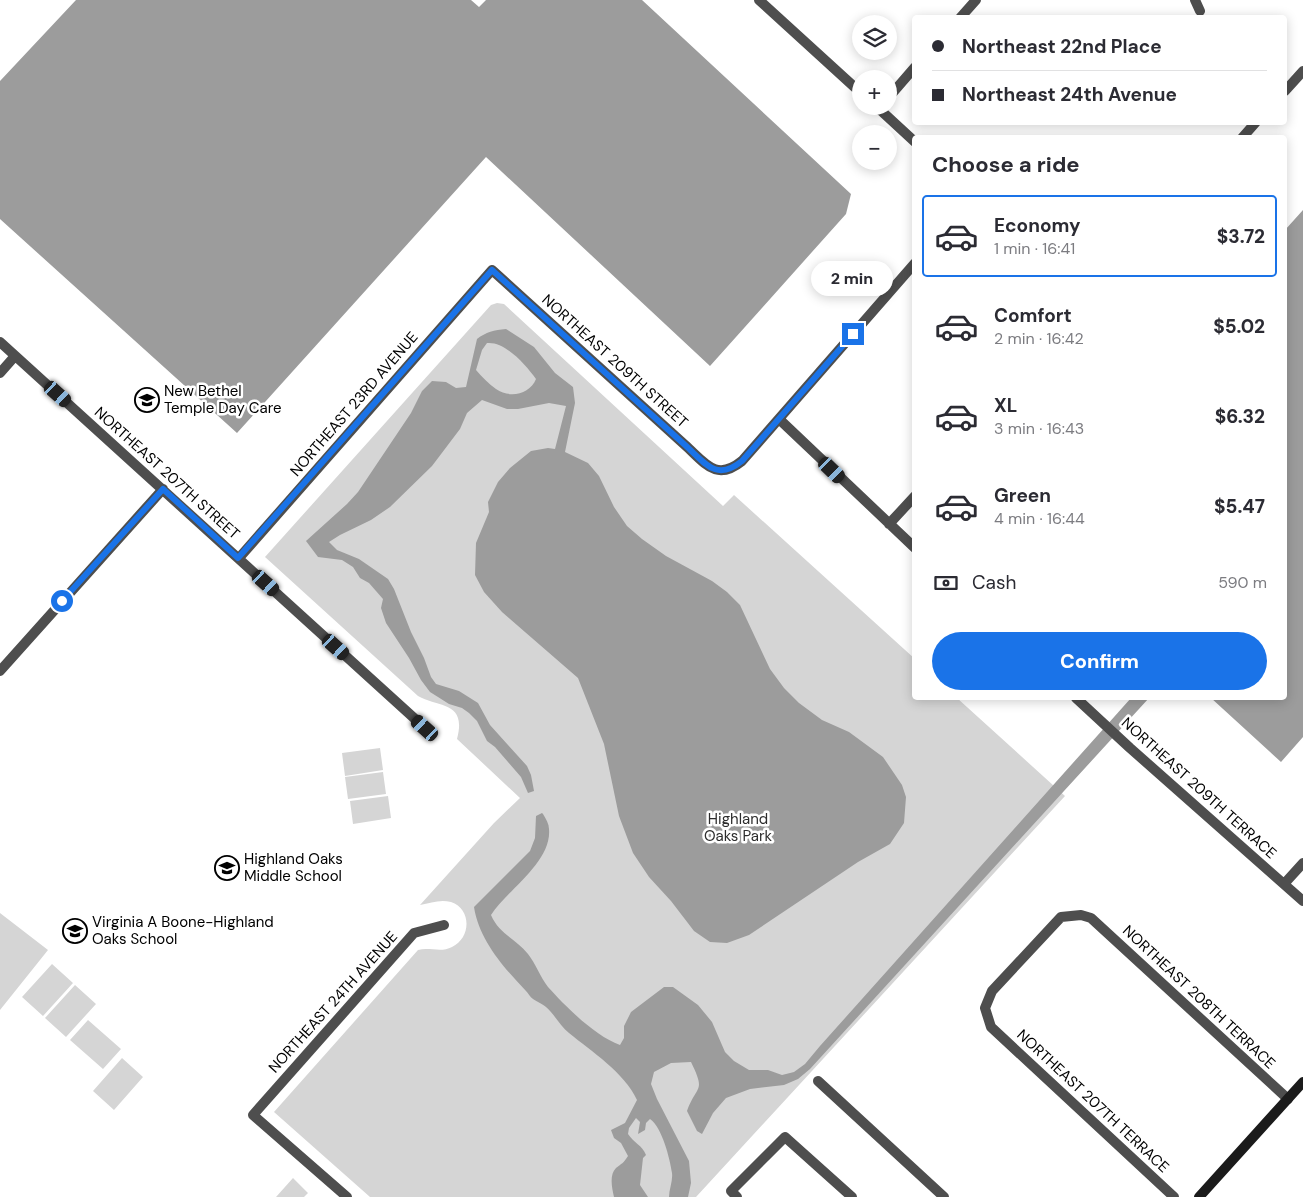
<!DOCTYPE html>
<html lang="en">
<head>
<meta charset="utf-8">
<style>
	body { margin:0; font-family:"DM Sans",sans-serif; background:#f2f2f3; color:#2b2b33; height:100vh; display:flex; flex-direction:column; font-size:19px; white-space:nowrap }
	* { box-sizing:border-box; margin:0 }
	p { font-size:16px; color:#7c7c81 }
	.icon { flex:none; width:28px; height:28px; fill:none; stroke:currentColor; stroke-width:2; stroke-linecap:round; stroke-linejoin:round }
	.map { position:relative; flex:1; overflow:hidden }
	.drawer { position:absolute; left:912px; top:135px; width:375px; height:565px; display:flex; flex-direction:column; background:#fff; border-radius:5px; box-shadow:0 2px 12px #0003 }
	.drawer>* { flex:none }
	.top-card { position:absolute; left:912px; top:15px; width:375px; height:110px; border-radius:5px; box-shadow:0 2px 12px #0003; display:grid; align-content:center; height:110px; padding:0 20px; background:#fff }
	.buttons { position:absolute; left:852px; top:15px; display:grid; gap:10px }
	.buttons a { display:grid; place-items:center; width:45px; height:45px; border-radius:50%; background:#fff; box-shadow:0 2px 12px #0003; font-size:25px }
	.end { position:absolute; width:22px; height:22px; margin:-11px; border:6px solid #1a73e8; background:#fff; box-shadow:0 0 0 2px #fff }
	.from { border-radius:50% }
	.bubble { position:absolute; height:35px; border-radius:18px; background:#fff; box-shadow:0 2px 12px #0003; font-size:16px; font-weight:800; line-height:35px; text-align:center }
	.car { position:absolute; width:15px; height:30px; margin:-15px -8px; border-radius:6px; box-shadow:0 0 4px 1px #0007; background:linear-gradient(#222 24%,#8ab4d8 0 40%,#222 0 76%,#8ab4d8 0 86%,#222 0) }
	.top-card b { display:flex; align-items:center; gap:18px; height:48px; font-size:19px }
	.top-card b+b { border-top:1px solid #e1e1e2 }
	.top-card i { width:12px; height:12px; background:#2b2b33 }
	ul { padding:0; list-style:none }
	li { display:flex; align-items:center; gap:15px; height:82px; margin:0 10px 8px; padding:0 10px; border:2px solid transparent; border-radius:5px }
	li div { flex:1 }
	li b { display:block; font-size:19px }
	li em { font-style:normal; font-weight:800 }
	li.current { border-color:#1a73e8 }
	li>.icon { width:45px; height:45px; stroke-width:1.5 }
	h2 { padding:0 20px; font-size:22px; line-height:60px }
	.pay { display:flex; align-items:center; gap:12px; height:55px; padding:0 20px; font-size:19px }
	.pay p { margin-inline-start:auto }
	.cta { display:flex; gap:10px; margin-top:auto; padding:10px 20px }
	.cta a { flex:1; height:58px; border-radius:30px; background:#1a73e8; color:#fff; font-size:20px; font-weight:800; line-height:58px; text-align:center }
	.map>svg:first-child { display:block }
	.green { fill:#d5d5d5 }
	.water { fill:#9c9c9c; fill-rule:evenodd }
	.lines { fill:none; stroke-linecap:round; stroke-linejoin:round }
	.street { stroke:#4e4e4e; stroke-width:10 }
	.secondary { stroke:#1b1b1b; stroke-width:10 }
	.route { stroke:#1a73e8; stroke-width:6 }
	.labels { text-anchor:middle; stroke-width:5; stroke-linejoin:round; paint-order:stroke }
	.street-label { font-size:15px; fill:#000; stroke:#fff }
	.poi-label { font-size:15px; fill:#000; stroke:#fff; text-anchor:start }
	.park-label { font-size:15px; fill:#2c2c2c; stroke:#fff }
</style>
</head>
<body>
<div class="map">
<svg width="1303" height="1197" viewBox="0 0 1303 1197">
	<rect width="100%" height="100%" fill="#fff"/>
	<path class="green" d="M497,303L504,304L723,506L734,495L915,659V698H957L1065,796L696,1197H370L274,1112L418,950C430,947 441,953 452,947C471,938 472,909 451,902C440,899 431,903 420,905L494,823L520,798L457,739C467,701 439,708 418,696L265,557L491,305Z
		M380,748L383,770L345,776L342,753Z
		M383,772L386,794L348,799L345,777Z
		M388,796L391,818L353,824L350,801Z
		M0,913L48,950L0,1010Z
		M52,964L73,983L43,1016L22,997Z
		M75,985L96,1004L66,1037L45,1018Z
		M88,1020L121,1049L103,1069L70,1040Z
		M122,1058L143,1077L114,1110L93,1091Z
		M293,1178L308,1193L304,1197H276Z"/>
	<path class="water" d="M76,0H471L479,7L486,0H642L851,194L846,214L710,366L486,157L237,433L0,219V81Z
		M1303,210V737L1281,762L1211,698H1285V230Z
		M506,329L534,347L555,373L573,387L575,403L565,452L588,463L599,476L614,507L627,526L642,539L666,556L712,581L727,592L740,605L770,669L784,688L799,703L822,720L849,732L883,757L902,785L906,797L904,823L890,844L858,862L749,935L727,943L710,942L694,931L671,901L649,877L633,853L619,816L604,744L578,678L502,612L484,592L475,575L476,543L489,512L488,502L498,482L510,468L531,451L548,448L555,449L566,406L549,403L518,409H507L482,400L467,413L460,429L432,466L390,507L371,520L340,535L329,542L337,550L359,559L388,579L394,589L411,632L424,658L431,677L436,684L459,691L478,703L490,725L527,766L531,775L534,791L528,793L521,777L495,747L487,741L477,721L469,713L462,708L449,704L438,697L430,692L421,680L409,658L386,623L381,608L383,599L369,583L360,578L353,567L342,560L318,557L306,541L347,504L358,492L411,413L422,391L432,381L446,382L456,388L466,387L477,339C486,332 494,330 506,329ZM487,343C505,341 526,365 536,379C530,394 510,399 496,389C489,384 482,377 476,370L482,350Z
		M1131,698H1149L810,1069L798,1079L784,1085L750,1089L726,1098L713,1113L702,1134L697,1131L687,1111C697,1084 706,1093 691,1062L671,1063L654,1072L651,1084L657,1099L689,1161L691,1183L688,1197H669C669,1189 673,1181 672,1173C670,1159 662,1127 650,1119L646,1123L645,1130L638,1134L640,1122L636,1118L629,1128L628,1134C634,1143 642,1145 646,1155L643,1158L640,1185L648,1197H614C612,1188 609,1175 616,1168C622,1163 623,1164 628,1156L621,1143L614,1138L611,1130L625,1123L637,1100C624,1072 592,1052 569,1033C560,1026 555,1015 546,1007C543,1004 537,1002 533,999C530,997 528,993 526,991C504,968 479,940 474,907L530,851L535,838L536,816L542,813L543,814C546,819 549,824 549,829C552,862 507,890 491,915C499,934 516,939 528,954C536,964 540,977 548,987C566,1007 595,1036 620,1045L624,1038V1026L631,1012L664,987H673L698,1005L712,1022L725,1052L734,1061L749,1070H768L782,1075L794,1072L805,1064L820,1046Z"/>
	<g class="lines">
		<path class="street" d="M759,0L861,93
			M1195,0L1200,11
			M960,18L976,0
			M1285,91L1303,71
			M889,97L915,67
			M876,106L915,142
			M1242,138L1256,122
			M0,342L425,728
			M0,373L15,356
			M779,419L915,548
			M889,524L915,496
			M239,558L492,270L685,445C705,463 716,482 742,461L915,263
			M0,671L163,489
			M1076,698L1130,748L1303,901
			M1284,884L1303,863
			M818,1081L944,1197
			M347,1197L253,1115L414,933L444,925
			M737,1197L731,1191L785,1137L852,1197
			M1174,1197L991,1027L985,1008L992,991L1061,917L1081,915L1091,918L1288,1099"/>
		<path class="secondary" d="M1199,1197L1303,1082"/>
	</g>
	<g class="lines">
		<path class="route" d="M62,601L163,489L238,558L492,270L685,445C705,463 716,482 742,461L853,334"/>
	</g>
	<defs>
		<symbol id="school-ring" viewBox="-11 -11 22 22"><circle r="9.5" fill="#fff" stroke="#000" stroke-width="1.5"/><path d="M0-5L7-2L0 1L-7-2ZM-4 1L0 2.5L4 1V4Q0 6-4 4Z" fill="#000"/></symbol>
	</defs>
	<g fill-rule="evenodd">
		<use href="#school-ring" x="133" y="386" width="28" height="28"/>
		<use href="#school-ring" x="213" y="854" width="28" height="28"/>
		<use href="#school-ring" x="61" y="917" width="28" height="28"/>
	</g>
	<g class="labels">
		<g class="street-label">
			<text transform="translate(615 361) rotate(42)" y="5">NORTHEAST 209TH STREET</text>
			<text transform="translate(354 404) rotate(-49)" y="5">NORTHEAST 23RD AVENUE</text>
			<text transform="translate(167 473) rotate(42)" y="5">NORTHEAST 207TH STREET</text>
			<text transform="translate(1199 788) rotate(42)" y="5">NORTHEAST 209TH TERRACE</text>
			<text transform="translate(1199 997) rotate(43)" y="5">NORTHEAST 208TH TERRACE</text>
			<text transform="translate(333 1002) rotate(-48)" y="5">NORTHEAST 24TH AVENUE</text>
			<text transform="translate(1093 1101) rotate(43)" y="5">NORTHEAST 207TH TERRACE</text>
		</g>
		<g class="poi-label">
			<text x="164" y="396">New Bethel<tspan x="164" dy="17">Temple Day Care</tspan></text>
			<text x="244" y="864">Highland Oaks<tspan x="244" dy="17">Middle School</tspan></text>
			<text x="92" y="927">Virginia A Boone-Highland<tspan x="92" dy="17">Oaks School</tspan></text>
		</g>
		<g class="park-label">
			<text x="738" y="824">Highland<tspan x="738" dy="17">Oaks Park</tspan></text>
		</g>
	</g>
</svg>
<div class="buttons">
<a><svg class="icon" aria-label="layers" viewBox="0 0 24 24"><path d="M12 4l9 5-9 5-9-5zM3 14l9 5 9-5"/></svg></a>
<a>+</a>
<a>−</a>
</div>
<i class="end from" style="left:62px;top:601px"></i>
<i class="end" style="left:853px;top:334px"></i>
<div class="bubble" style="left:811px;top:261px;width:82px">2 min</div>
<i class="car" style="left:58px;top:394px;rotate:132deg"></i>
<i class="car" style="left:832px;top:470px;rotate:134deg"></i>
<i class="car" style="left:266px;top:583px;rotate:132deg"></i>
<i class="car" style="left:336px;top:647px;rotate:132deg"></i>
<i class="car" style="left:425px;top:728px;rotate:312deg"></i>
<div class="top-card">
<b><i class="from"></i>Northeast 22nd Place</b>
<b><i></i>Northeast 24th Avenue</b>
</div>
<section class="drawer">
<h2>Choose a ride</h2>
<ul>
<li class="current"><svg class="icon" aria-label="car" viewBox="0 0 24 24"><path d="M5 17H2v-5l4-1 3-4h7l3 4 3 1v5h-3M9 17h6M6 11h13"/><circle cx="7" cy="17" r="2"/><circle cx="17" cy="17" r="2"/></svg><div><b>Economy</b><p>1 min · 16:41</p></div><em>$3.72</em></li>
<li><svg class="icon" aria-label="car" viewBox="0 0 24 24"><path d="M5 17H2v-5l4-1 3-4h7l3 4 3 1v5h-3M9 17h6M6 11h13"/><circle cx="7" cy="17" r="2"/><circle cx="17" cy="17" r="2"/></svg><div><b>Comfort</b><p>2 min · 16:42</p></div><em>$5.02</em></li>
<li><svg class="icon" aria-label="car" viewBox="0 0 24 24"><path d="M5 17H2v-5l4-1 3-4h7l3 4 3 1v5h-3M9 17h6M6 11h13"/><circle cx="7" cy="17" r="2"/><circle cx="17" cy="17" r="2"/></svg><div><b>XL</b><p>3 min · 16:43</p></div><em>$6.32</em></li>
<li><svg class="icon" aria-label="car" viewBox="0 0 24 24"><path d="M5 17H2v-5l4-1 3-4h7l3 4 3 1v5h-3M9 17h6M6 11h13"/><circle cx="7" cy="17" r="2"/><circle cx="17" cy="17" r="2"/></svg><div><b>Green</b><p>4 min · 16:44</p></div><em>$5.47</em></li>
</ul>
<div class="pay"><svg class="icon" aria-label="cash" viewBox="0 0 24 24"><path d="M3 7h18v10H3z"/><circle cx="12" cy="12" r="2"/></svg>Cash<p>590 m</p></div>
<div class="cta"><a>Confirm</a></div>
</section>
</div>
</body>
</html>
